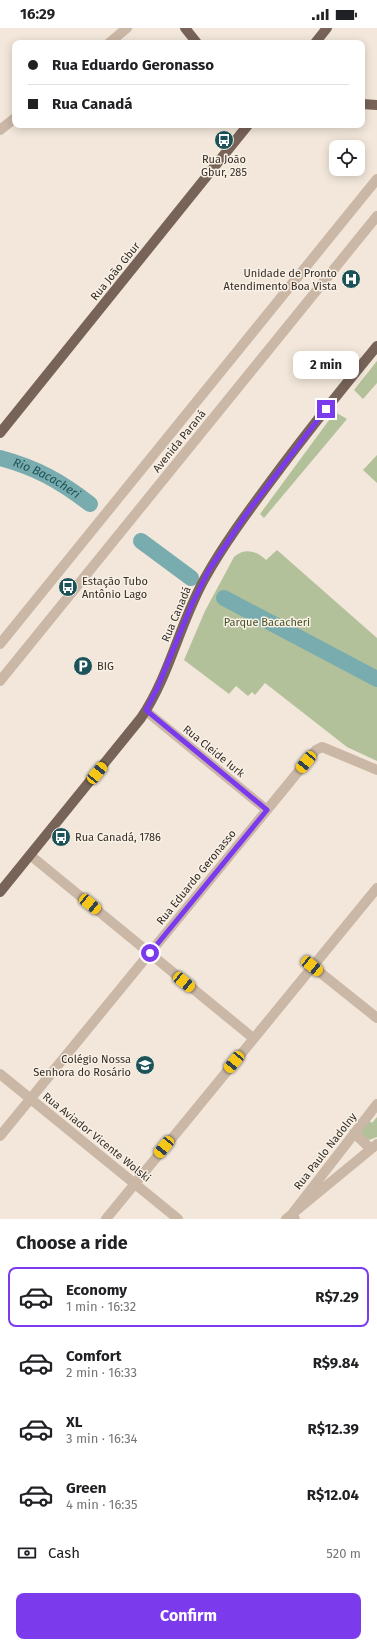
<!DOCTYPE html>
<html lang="en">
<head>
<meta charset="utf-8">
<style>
	body { margin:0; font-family:"Fira Sans",sans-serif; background:#f6f6f6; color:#202124; height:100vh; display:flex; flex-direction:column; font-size:15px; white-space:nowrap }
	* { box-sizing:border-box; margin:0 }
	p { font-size:13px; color:#757577 }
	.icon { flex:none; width:22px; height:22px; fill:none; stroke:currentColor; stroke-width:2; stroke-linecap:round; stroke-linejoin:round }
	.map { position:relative; height:1191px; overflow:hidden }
	.sheet { display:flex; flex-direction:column; background:#fff; flex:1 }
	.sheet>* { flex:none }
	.top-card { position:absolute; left:12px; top:12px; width:353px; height:88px; border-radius:8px; box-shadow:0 2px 10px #0003; display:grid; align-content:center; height:88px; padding:0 16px; background:#fff }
	.tools { position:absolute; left:329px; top:112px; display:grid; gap:8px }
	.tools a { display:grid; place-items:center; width:36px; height:36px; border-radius:8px; background:#fff; box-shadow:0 2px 10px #0003; font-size:20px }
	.end { position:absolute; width:18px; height:18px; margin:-9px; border:5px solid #7c3aed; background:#fff; box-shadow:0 0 0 2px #fff }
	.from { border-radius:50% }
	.bubble { position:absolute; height:28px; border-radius:8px; background:#fff; box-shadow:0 2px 10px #0003; font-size:13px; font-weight:700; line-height:28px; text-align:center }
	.car { position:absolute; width:12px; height:24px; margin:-12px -6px; border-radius:5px; box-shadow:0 0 3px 1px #0007; background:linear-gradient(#f5c518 24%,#345 0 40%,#f5c518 0 76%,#345 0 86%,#f5c518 0) }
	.top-card b { display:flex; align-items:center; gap:14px; height:38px; font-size:15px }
	.top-card b+b { border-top:1px solid #e0e0e0 }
	.top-card i { width:10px; height:10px; background:#202124 }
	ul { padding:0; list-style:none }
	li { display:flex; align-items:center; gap:12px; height:60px; margin:0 8px 6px; padding:0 8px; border:2px solid transparent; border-radius:8px }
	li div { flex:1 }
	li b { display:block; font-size:15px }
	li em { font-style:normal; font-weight:700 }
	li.current { border-color:#7c3aed }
	li>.icon { width:36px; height:36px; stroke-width:1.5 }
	h2 { padding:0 16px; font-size:18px; line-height:48px }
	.pay { display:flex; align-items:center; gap:10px; height:44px; padding:0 16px; font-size:15px }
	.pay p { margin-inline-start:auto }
	.action { display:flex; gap:8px; margin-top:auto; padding:8px 16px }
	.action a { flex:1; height:46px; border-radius:8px; background:#7c3aed; color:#fff; font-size:16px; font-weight:700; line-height:46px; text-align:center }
	.status { display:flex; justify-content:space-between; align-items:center; height:28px; padding:0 20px; background:#fff; direction:ltr }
	.status svg { height:11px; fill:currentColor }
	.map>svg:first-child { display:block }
	.green { fill:#b3c19a }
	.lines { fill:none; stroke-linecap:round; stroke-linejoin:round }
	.river { stroke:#79acaf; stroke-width:16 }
	.minor { stroke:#cab7a6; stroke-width:10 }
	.major { stroke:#786358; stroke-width:10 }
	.route { stroke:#7c3aed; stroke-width:5 }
	.labels { text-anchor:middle; stroke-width:3; stroke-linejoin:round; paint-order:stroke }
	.poi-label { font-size:11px; fill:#362c27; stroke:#f9f1e6; text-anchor:start }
	.street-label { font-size:11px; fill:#362c27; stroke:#f9f1e6 }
	.park-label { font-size:11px; fill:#44542a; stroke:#f9f1e6 }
	.water-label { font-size:12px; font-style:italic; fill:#1c5358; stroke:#f9f1e6 }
</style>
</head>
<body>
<div class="status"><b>16:29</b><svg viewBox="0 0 49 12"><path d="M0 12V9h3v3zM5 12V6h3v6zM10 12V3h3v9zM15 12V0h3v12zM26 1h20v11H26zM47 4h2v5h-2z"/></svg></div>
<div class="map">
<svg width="377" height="1191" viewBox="0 0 377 1191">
	<rect width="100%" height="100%" fill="#f2e7da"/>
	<path class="green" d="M377,333V355L363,371L354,362Z
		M335,384L347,391L264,490L260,486Z
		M377,427V455L363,442Z
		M277,522L377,610V733L347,719L265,655L255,667L252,664L248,668L236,658L229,666L184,632L205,583L234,529C244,519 257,523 266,532Z
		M377,1089V1109L369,1112L365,1110L361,1104L367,1091L372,1095Z"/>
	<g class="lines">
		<g class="river">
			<path id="s1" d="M0,430C37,440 60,453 90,476"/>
			<path d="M141,513L191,550"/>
			<path d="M224,570L377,651"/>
		</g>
		<path class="minor" d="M109,15L127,0
			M0,102L15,90
			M0,616L377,151
			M0,653L377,188
			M146,683L267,782
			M30,827L253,1010
			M312,938L377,990
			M0,1046L178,1191
			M354,1105L371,1121
			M0,1108L316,722L322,719L327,721L377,742
			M106,1191L377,860
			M286,1191L377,1116
			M295,1191L292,1186L377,1076"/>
		<path class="major" d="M185,0L197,15
			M315,15L327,0
			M362,76L377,77
			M0,405L248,97
			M0,864L141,690C170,647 180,594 205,550C224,516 247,485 270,454C304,408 340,363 377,318"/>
	</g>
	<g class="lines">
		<path class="route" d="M150,925L267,782L146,682L157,661L192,576L209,542L247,485L326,381"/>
	</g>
	<defs>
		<symbol id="bus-disc" viewBox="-11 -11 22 22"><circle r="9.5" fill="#1c5358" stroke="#f9f1e6"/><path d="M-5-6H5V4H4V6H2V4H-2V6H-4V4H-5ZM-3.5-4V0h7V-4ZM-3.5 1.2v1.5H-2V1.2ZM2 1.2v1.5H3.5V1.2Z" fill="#fff"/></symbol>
		<symbol id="hospital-disc" viewBox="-11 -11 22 22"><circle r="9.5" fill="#1c5358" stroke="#f9f1e6"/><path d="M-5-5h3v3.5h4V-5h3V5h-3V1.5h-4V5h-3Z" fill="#fff"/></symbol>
		<symbol id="parking-disc" viewBox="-11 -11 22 22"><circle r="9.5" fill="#1c5358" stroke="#f9f1e6"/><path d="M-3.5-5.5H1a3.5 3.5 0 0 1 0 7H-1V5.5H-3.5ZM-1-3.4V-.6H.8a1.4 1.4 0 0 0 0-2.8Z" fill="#fff"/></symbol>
		<symbol id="school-disc" viewBox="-11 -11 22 22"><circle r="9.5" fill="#1c5358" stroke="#f9f1e6"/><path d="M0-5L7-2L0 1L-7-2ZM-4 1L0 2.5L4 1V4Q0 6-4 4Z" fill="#fff"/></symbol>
	</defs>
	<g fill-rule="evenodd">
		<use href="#bus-disc" x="213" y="101" width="22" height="22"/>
		<use href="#hospital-disc" x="340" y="240" width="22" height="22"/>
		<use href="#bus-disc" x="57" y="548" width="22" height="22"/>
		<use href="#parking-disc" x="72" y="627" width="22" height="22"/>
		<use href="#bus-disc" x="50" y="798" width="22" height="22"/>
		<use href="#school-disc" x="134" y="1026" width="22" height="22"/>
	</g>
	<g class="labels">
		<g class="poi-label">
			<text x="224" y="135" text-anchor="middle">Rua João<tspan x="224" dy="13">Gbur, 285</tspan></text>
			<text x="337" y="249" text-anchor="end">Unidade de Pronto<tspan x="337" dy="13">Atendimento Boa Vista</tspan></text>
			<text x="82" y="557">Estação Tubo<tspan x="82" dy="13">Antônio Lago</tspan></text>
			<text x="97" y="642">BIG</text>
			<text x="75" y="813">Rua Canadá, 1786</text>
			<text x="131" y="1035" text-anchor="end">Colégio Nossa<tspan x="131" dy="13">Senhora do Rosário</tspan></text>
		</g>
		<g class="street-label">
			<text transform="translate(115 243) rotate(-51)" y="4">Rua João Gbur</text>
			<text transform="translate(179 413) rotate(-51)" y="4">Avenida Paraná</text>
			<text transform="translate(176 586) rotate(-67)" y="4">Rua Canadá</text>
			<text transform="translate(214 723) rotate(39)" y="4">Rua Cleide Iurk</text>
			<text transform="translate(196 849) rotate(-51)" y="4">Rua Eduardo Geronasso</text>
			<text transform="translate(97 1109) rotate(39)" y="4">Rua Aviador Vicente Wolski</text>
			<text transform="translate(325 1123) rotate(-52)" y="4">Rua Paulo Nadolny</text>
		</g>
		<g class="park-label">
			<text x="267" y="598">Parque Bacacheri</text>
		</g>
		<g class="water-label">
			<text dy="4" stroke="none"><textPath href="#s1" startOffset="51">Rio Bacacheri</textPath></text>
		</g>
	</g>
</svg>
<div class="tools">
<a><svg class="icon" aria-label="locate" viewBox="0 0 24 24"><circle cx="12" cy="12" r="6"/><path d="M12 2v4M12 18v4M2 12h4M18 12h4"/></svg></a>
</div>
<i class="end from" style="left:150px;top:925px"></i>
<i class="end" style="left:326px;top:381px"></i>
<div class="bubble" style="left:293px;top:323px;width:66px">2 min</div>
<i class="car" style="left:306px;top:734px;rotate:219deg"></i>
<i class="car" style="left:97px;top:745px;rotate:39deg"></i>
<i class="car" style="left:90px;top:876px;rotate:129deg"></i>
<i class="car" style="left:312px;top:938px;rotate:129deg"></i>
<i class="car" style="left:184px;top:954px;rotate:129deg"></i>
<i class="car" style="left:234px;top:1034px;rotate:219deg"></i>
<i class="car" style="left:164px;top:1119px;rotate:219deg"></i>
<div class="top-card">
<b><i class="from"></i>Rua Eduardo Geronasso</b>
<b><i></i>Rua Canadá</b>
</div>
</div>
<section class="sheet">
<h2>Choose a ride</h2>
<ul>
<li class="current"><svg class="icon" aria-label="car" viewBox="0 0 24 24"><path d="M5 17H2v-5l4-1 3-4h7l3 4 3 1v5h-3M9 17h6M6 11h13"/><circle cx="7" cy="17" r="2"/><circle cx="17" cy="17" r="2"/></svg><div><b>Economy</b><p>1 min · 16:32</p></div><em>R$7.29</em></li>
<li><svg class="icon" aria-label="car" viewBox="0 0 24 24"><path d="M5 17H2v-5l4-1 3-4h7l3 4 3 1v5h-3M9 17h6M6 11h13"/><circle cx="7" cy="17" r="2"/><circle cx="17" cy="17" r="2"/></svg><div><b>Comfort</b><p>2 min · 16:33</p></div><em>R$9.84</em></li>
<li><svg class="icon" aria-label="car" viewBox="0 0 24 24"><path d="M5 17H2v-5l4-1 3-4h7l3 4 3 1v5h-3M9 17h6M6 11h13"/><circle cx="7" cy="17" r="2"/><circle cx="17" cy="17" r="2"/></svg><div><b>XL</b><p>3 min · 16:34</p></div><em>R$12.39</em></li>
<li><svg class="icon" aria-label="car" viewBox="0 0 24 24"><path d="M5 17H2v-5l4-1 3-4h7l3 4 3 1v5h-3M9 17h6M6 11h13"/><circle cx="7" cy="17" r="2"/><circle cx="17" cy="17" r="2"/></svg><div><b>Green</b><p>4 min · 16:35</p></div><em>R$12.04</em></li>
</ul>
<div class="pay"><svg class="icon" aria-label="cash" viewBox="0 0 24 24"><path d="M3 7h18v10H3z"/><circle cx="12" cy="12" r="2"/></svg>Cash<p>520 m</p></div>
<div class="action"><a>Confirm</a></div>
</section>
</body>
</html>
